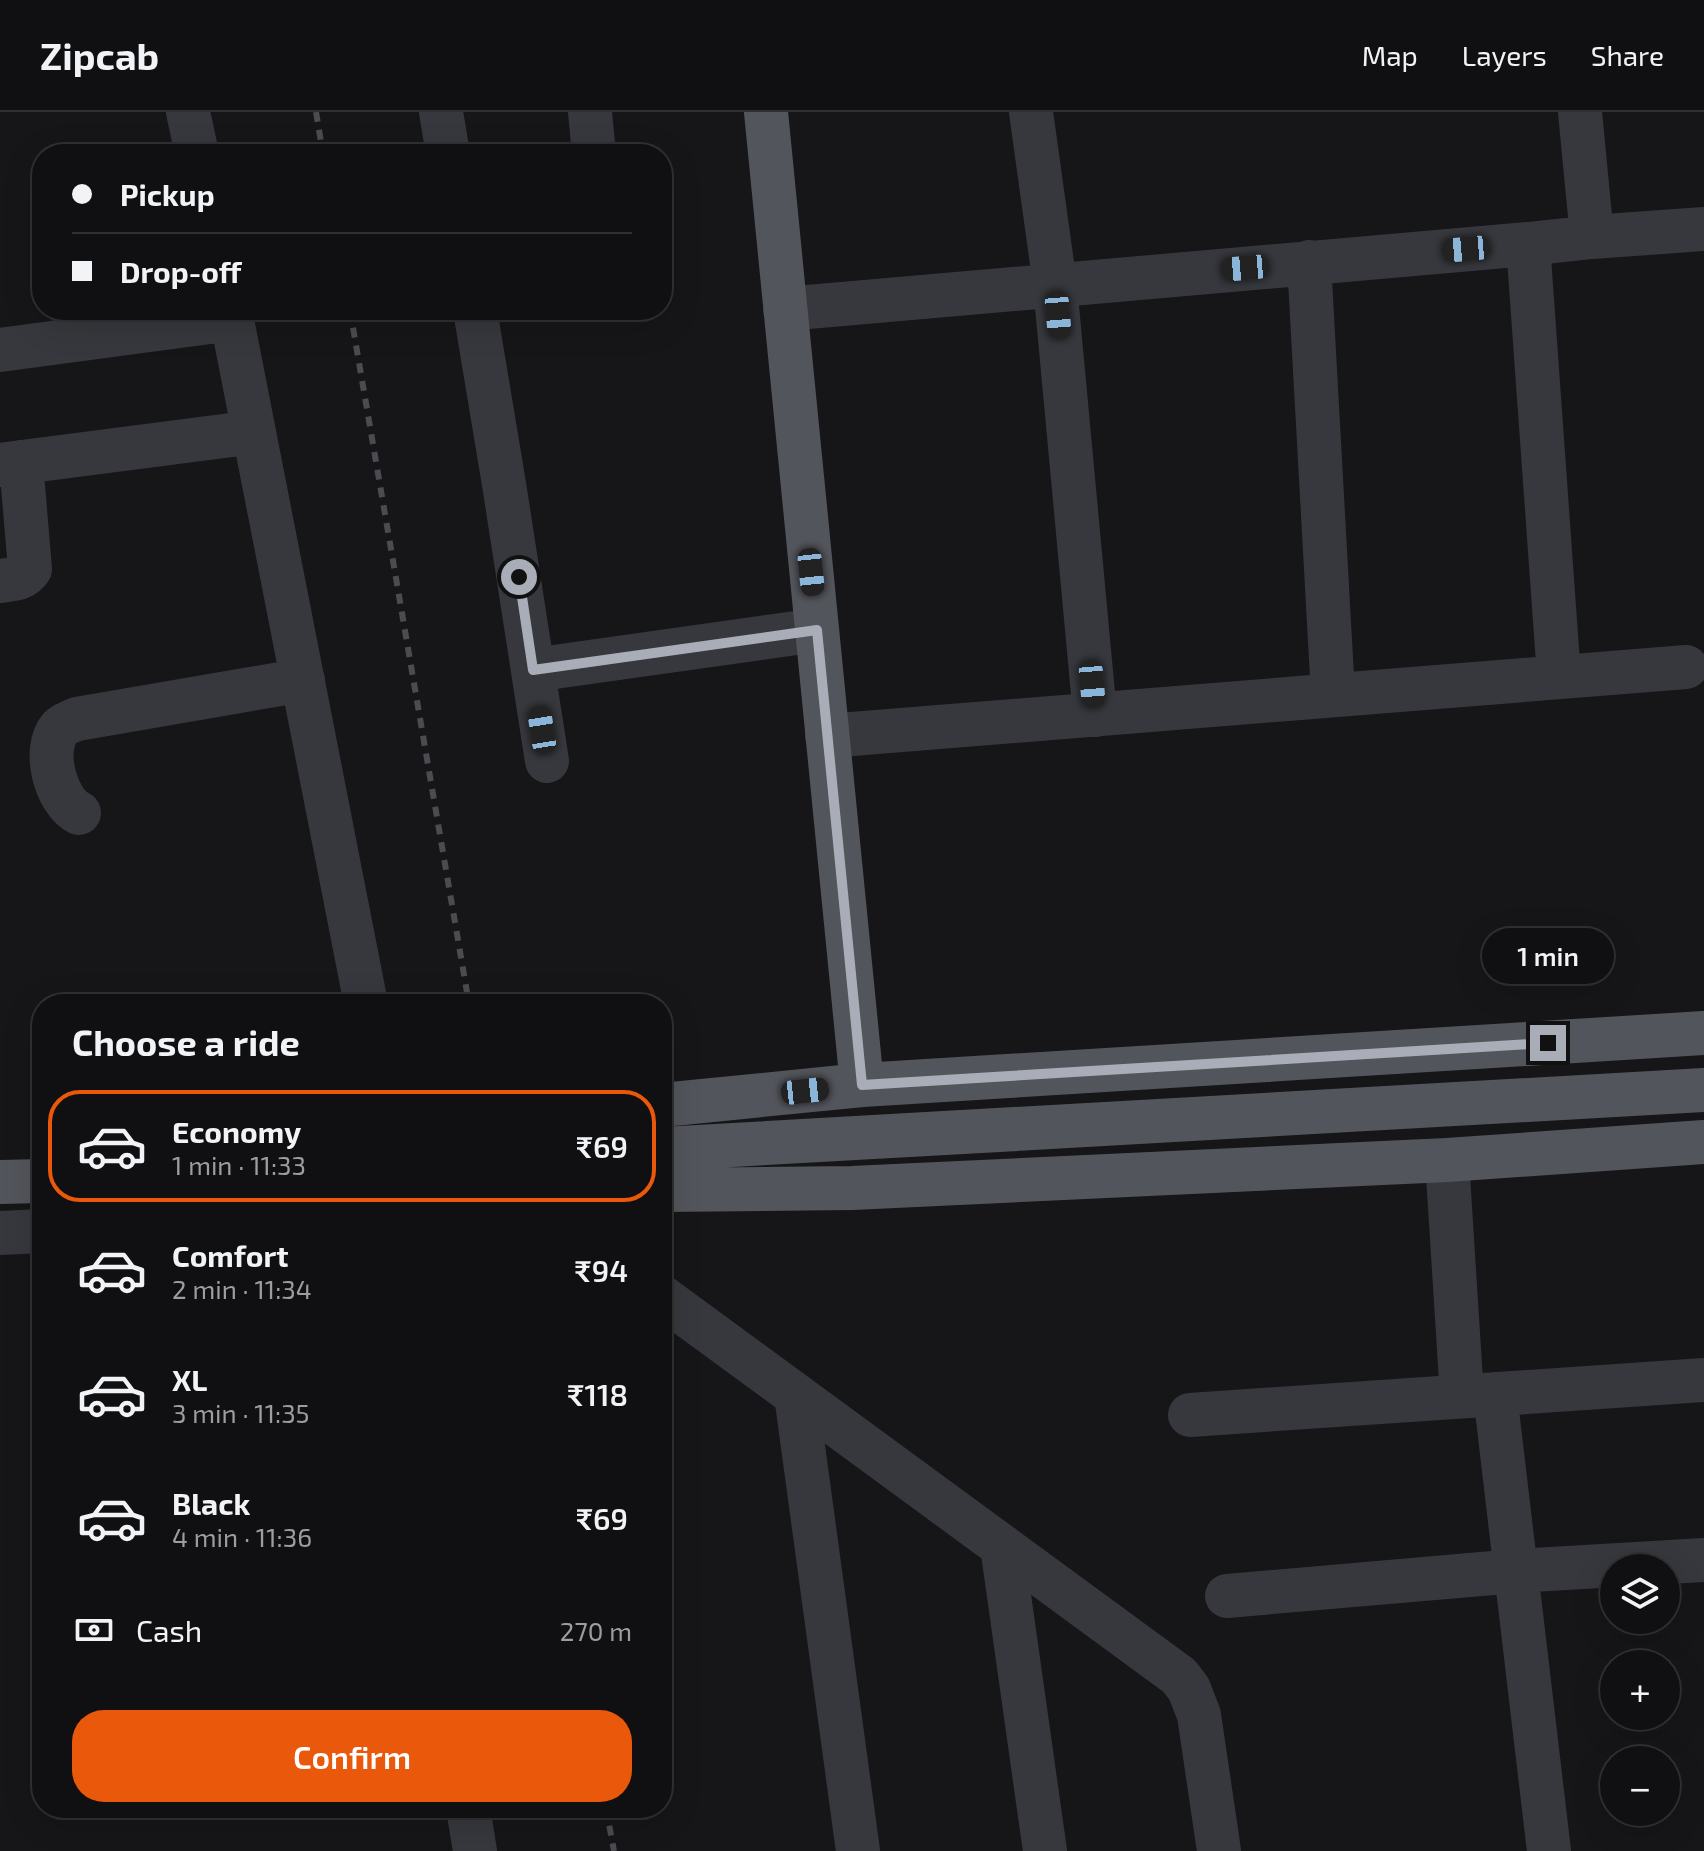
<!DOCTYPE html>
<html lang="en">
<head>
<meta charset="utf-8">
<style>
	body { margin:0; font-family:"Exo 2",sans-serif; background:#19191b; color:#f1f3f6; height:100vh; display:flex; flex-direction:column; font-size:30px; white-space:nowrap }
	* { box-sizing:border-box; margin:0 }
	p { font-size:26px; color:#9c9d9f }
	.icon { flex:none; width:44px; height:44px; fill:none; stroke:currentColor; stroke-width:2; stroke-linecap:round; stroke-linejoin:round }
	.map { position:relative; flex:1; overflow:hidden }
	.drawer { position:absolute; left:32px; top:882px; width:640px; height:824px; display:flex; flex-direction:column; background:#101012; border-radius:32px; box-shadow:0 8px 32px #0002,0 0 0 2px #303032 }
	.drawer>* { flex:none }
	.banner { position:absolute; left:32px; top:32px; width:640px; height:176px; border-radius:32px; box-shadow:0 8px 32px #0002,0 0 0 2px #303032; display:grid; align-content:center; height:176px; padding:0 40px; background:#101012 }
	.tools { position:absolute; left:1600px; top:1442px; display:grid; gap:16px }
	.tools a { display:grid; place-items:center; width:80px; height:80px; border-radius:50%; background:#101012; box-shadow:0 8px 32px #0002,0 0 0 2px #303032; font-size:40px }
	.end { position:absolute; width:36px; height:36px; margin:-18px; border:10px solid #a8adb8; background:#111; box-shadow:0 0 0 4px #111 }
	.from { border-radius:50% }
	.bubble { position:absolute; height:56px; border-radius:28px; background:#101012; box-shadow:0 8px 32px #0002,0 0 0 2px #303032; font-size:26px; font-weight:600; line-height:56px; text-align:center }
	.car { position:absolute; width:24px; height:48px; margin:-24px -12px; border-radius:10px; box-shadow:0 0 6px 2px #0007; background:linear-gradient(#222 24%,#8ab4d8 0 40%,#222 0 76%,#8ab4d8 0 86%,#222 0) }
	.banner b { display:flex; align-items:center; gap:28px; height:76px; font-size:30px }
	.banner b+b { border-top:2px solid #303032 }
	.banner i { width:20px; height:20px; background:#f1f3f6 }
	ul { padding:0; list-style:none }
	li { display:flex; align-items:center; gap:24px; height:112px; margin:0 16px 12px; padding:0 24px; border:4px solid transparent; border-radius:32px }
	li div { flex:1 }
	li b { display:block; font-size:30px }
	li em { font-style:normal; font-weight:600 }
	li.active { border-color:#ea580c }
	li>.icon { width:72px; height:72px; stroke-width:1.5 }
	h2 { padding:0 40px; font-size:36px; line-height:96px }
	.pay { display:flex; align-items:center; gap:20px; height:88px; padding:0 40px; font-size:30px }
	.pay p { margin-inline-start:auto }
	.button { display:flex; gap:16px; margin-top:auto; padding:16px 40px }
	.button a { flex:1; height:92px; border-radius:32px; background:#ea580c; color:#fff; font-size:32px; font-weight:600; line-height:92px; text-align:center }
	header { display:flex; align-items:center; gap:48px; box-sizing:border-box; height:112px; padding:0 40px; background:#101012; border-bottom:2px solid #303032 }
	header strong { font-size:38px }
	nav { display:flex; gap:44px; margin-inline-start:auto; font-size:28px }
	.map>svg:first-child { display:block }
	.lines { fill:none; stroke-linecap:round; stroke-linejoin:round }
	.minor { stroke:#37383d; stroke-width:44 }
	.major { stroke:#53555c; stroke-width:44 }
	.rail { stroke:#4a4c52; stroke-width:6; stroke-dasharray:10 8; stroke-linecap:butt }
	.route { stroke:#a8adb8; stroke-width:10 }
</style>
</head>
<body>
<header>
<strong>Zipcab</strong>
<nav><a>Map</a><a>Layers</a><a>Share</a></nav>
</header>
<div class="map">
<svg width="1704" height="1739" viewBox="0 0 1704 1739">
	<rect width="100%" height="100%" fill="#161618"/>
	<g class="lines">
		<path class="minor" d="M188,0L197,42
			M441,0L448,42
			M590,0L594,42
			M1031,0L1055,173L1095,603
			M1592,125L1704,117
			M1309,150L1333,583
			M785,197L1528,132
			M230,198L366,892
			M475,198L504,372L547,649
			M0,238L232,207
			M0,353L254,320
			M0,469C12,467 23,468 30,457L21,350
			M533,558L817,518
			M1559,565L1528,132L1592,125L1580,0
			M827,624L1686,555
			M79,701C55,689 42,637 60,616C64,612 72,609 77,607L303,568
			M1447,1048L1462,1284
			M0,1121L42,1119
			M662,1185L1179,1564L1189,1577L1199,1603L1219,1739
			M1495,1282L1549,1739
			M796,1283L858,1739
			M1190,1303L1704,1268
			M1002,1434L1045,1739
			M1227,1484L1516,1459L1704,1448
			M468,1696L475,1739"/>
		<path class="major" d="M766,0L862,973
			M662,993L862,973L1704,921
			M662,1037L1704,978
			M0,1070L42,1069
			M662,1078L852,1076L1447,1048L1704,1030"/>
		<path class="rail" d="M316,0L323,42
			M350,198L469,892
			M606,1696L614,1739"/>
	</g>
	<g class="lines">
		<path class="route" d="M519,465L533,558L817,518L862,973L1548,931"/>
	</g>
</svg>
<div class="tools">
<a><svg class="icon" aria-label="layers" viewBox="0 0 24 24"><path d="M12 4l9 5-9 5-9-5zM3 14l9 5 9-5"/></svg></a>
<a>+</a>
<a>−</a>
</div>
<i class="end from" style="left:519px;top:465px"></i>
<i class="end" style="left:1548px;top:931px"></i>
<div class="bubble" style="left:1482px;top:816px;width:132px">1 min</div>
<i class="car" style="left:1466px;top:137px;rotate:265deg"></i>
<i class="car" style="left:1245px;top:156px;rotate:265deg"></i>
<i class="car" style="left:1058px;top:203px;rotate:175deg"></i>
<i class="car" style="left:811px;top:460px;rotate:174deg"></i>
<i class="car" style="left:1092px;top:572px;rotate:175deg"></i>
<i class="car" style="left:542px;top:618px;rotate:351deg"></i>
<i class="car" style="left:805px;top:979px;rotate:84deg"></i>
<div class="banner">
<b><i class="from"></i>Pickup</b>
<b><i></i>Drop-off</b>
</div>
<section class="drawer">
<h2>Choose a ride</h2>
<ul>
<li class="active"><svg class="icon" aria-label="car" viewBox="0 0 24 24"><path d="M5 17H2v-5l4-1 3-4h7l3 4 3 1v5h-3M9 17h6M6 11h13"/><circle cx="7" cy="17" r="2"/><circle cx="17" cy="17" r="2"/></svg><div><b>Economy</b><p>1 min · 11:33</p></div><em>₹69</em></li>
<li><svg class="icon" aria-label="car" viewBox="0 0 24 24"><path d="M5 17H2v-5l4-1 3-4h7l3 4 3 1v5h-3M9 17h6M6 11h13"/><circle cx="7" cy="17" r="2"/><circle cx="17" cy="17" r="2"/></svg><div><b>Comfort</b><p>2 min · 11:34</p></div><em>₹94</em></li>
<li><svg class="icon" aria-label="car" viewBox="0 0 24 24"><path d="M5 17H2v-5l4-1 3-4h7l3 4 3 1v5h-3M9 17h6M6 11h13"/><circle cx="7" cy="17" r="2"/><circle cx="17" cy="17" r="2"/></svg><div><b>XL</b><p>3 min · 11:35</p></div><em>₹118</em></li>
<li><svg class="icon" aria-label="car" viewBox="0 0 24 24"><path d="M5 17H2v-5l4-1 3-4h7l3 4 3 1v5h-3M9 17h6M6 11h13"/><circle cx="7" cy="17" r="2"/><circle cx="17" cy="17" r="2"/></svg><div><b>Black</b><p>4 min · 11:36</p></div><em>₹69</em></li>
</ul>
<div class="pay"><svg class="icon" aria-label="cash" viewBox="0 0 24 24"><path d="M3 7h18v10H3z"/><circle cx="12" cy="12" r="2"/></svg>Cash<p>270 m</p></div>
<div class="button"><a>Confirm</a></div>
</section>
</div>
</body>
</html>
